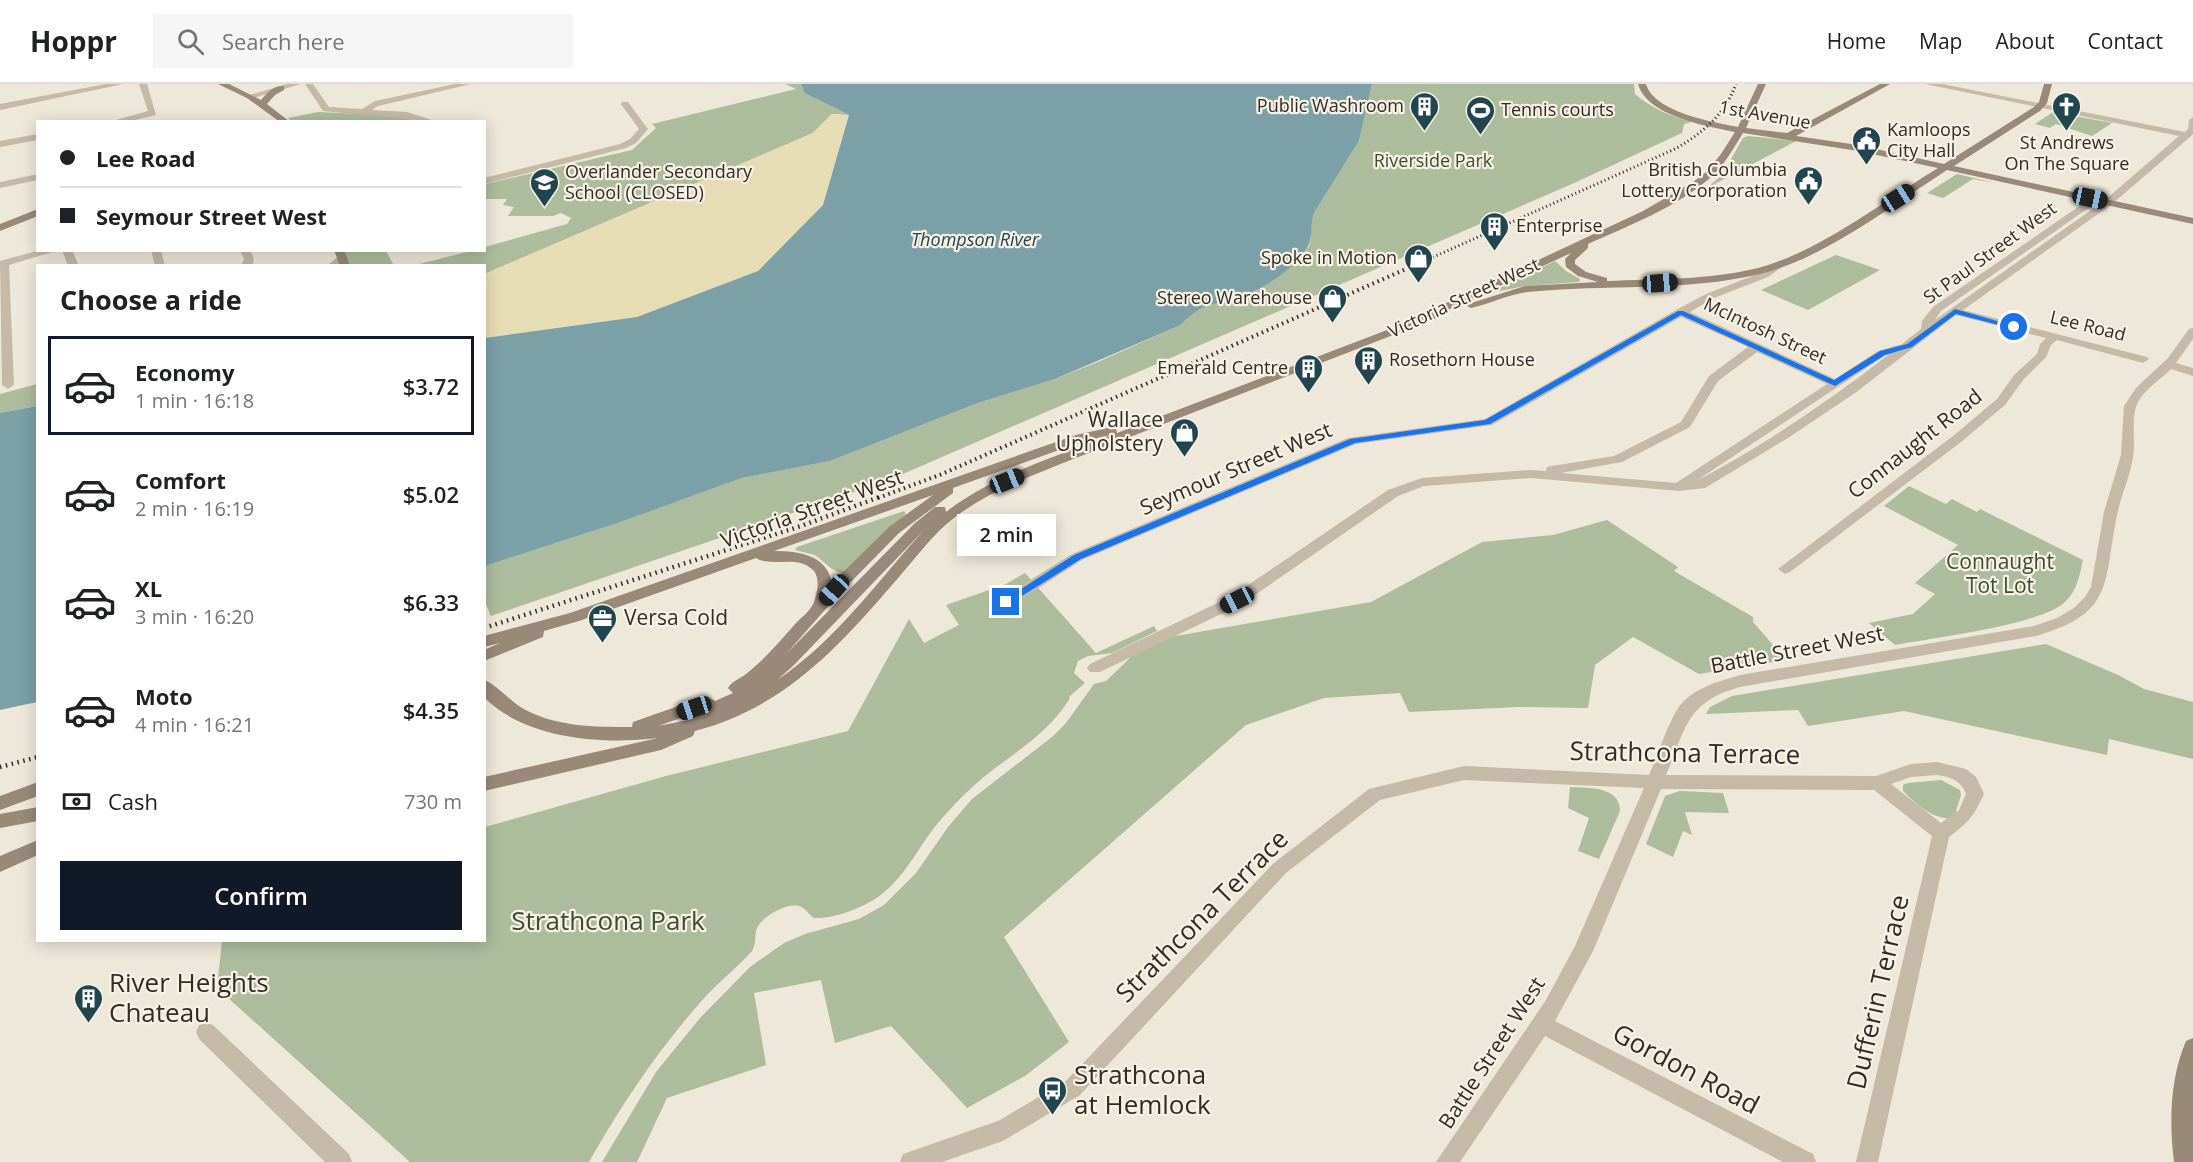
<!DOCTYPE html>
<html lang="en">
<head>
<meta charset="utf-8">
<style>
	body { margin:0; font-family:"Open Sans",sans-serif; background:#f6f6f6; color:#202124; height:100vh; display:flex; flex-direction:column; font-size:22px; white-space:nowrap }
	* { box-sizing:border-box; margin:0 }
	p { font-size:20px; color:#757577 }
	.icon { flex:none; width:33px; height:33px; fill:none; stroke:currentColor; stroke-width:2; stroke-linecap:round; stroke-linejoin:round }
	.map { position:relative; flex:1; overflow:hidden }
	.drawer { position:absolute; left:36px; top:180px; width:450px; height:678px; display:flex; flex-direction:column; background:#fff; border-radius:0px; box-shadow:0 3px 15px #0003 }
	.drawer>* { flex:none }
	.banner { position:absolute; left:36px; top:36px; width:450px; height:132px; border-radius:0px; box-shadow:0 3px 15px #0003; display:grid; align-content:center; height:132px; padding:0 24px; background:#fff }
	.end { position:absolute; width:27px; height:27px; margin:-14px; border:8px solid #1a73e8; background:#fff; box-shadow:0 0 0 3px #fff }
	.from { border-radius:50% }
	.bubble { position:absolute; height:42px; border-radius:0px; background:#fff; box-shadow:0 3px 15px #0003; font-size:20px; font-weight:600; line-height:42px; text-align:center }
	.car { position:absolute; width:18px; height:36px; margin:-18px -9px; border-radius:8px; box-shadow:0 0 4px 2px #0007; background:linear-gradient(#222 24%,#8ab4d8 0 40%,#222 0 76%,#8ab4d8 0 86%,#222 0) }
	.banner b { display:flex; align-items:center; gap:21px; height:57px; font-size:22px }
	.banner b+b { border-top:2px solid #e0e0e0 }
	.banner i { width:15px; height:15px; background:#202124 }
	ul { padding:0; list-style:none }
	li { display:flex; align-items:center; gap:18px; height:99px; margin:0 12px 9px; padding:0 12px; border:3px solid transparent; border-radius:0px }
	li div { flex:1 }
	li b { display:block; font-size:22px }
	li em { font-style:normal; font-weight:600 }
	li.current { border-color:#111827 }
	li>.icon { width:54px; height:54px; stroke-width:1.5 }
	h2 { padding:0 24px; font-size:27px; line-height:72px }
	.pay { display:flex; align-items:center; gap:15px; height:66px; padding:0 24px; font-size:22px }
	.pay p { margin-inline-start:auto }
	.button { display:flex; gap:12px; margin-top:auto; padding:12px 24px }
	.button a { flex:1; height:69px; border-radius:0px; background:#111827; color:#fff; font-size:24px; font-weight:600; line-height:69px; text-align:center }
	header { display:flex; align-items:center; gap:36px; box-sizing:border-box; height:84px; padding:0 30px; background:#fff; border-bottom:2px solid #e0e0e0 }
	header strong { font-size:28px }
	nav { display:flex; gap:33px; margin-inline-start:auto; font-size:21px }
	.search { width:420px; height:54px; background:#f6f6f6; display:flex; align-items:center; gap:15px; box-sizing:border-box; padding:0 21px; border-radius:0px; color:#757577; font-size:22px }
	.map>svg:first-child { display:block }
	.green { fill:#acbc9c }
	.sand { fill:#e7ddb4 }
	.water { fill:#7ca0a8 }
	.lines { fill:none; stroke-linecap:round; stroke-linejoin:round }
	.street { fill:#c5b9a8; fill-rule:evenodd }
	.secondary { fill:#988979; fill-rule:evenodd }
	.rail-far2 { stroke:#322c27; stroke-width:3; stroke-dasharray:1 3; stroke-linecap:butt }
	.rail-far1 { stroke:#322c27; stroke-width:4; stroke-dasharray:1.5 4; stroke-linecap:butt }
	.rail { stroke:#322c27; stroke-width:4.5; stroke-dasharray:1.5 4.5; stroke-linecap:butt }
	.route { fill:#1a73e8 }
	.labels { text-anchor:middle; stroke-width:4.5; stroke-linejoin:round; paint-order:stroke }
	.far-poi-label { font-size:18px; fill:#322c27; stroke:#f7f1e6; text-anchor:end }
	.far-street-label { font-size:18px; fill:#322c27; stroke:#f7f1e6 }
	.far-park-label { font-size:18px; fill:#3d4e2d; stroke:#f7f1e6 }
	.far-water-label { font-size:18px; font-style:italic; fill:#21464f; stroke:#f7f1e6 }
	.poi-label { font-size:21px; fill:#322c27; stroke:#f7f1e6; text-anchor:end }
	.street-label { font-size:21px; fill:#322c27; stroke:#f7f1e6 }
	.park-label { font-size:21px; fill:#3d4e2d; stroke:#f7f1e6 }
	.near-street-label { font-size:26px; fill:#322c27; stroke:#f7f1e6 }
	.near-park-label { font-size:26px; fill:#3d4e2d; stroke:#f7f1e6 }
	.near-poi-label { font-size:26px; fill:#322c27; stroke:#f7f1e6; text-anchor:start }
</style>
</head>
<body>
<header>
<strong>Hoppr</strong>
<div class="search"><svg class="icon" aria-label="search" viewBox="0 0 24 24"><circle cx="10" cy="10" r="6"/><path d="M15 15l6 6"/></svg>Search here</div>
<nav><a>Home</a><a>Map</a><a>About</a><a>Contact</a></nav>
</header>
<div class="map">
<svg width="2193" height="1078" viewBox="0 0 2193 1078">
	<rect width="100%" height="100%" fill="#eee8da"/>
	<path class="green" d="M785,0H801L806,9L849,31L832,30L813,49L485,190L484,182H411L471,167L484,166L485,163L567,140L571,134L561,129L553,132H508L514,123L503,121L507,115H485V100L632,66L656,44L652,40L796,5Z
		M1372,0H1634L1635,10C1652,25 1671,32 1692,38L1684,40L1682,49L1572,100L889,396L491,532L485,518V482L618,439L742,394L830,377L978,319L1055,295L1100,277L1181,241L1192,228L1222,216L1249,210L1276,193L1300,175L1309,162L1311,154L1310,139L1314,129L1359,57Z
		M318,28L385,31L422,37L292,38L288,34Z
		M2053,28L2112,39L2092,52L2056,40L2050,44L2035,40Z
		M1748,52L1796,57L1707,104L1722,91L1743,54Z
		M1957,90L1996,99L1973,95L1943,114L1927,109Z
		M346,166L386,167L393,180L397,181L327,182Z
		M1836,171L1880,186L1808,226L1761,206Z
		M1555,177L1566,187L1580,195L1579,198L1525,202L1490,209Z
		M37,300V322L0,329V310Z
		M1909,402L1946,420L1952,415L1977,428L1980,425L2083,476C2080,490 2077,507 2065,518C2041,541 1931,554 1895,561L1869,539L1913,530L1935,510L1915,499L1958,461L1884,422Z
		M904,427L906,430L843,490L832,485L815,471L795,466L797,463Z
		M1607,436L1678,483L1674,487L1753,533V538L1786,576L1699,590L1633,553L1595,581L1588,624L1519,623L1409,628L1400,609L1324,614L1246,641L1004,853L1069,958L1025,992L967,1024L891,942L835,959L821,896L754,909L766,981L667,1014L637,1078H602L656,988L700,934L750,883L784,859L805,850L859,835L884,821L916,789L948,743L972,715L1052,653L1066,639L1094,600L1106,597L1133,571L1164,554L1371,518L1482,458L1553,451Z
		M1025,489L1096,569L1154,542L1157,547L1112,569L1088,572L1078,577L1074,589L1085,599L1069,613L1070,614C1050,647 1020,665 990,688C971,703 954,720 938,739C918,763 905,794 878,813C862,824 834,835 814,834C808,830 806,824 799,822C786,819 763,832 757,844C754,851 757,859 752,867C738,883 721,896 706,912C660,963 623,1018 589,1078H410L217,904L222,857L484,856L485,743L666,692L848,647L909,535L924,559L959,541L946,521L1006,500Z
		M2046,560L2118,591L2144,605L2193,618V675L2109,655L2107,671L1904,627L1808,642L1798,626L1706,630L1710,623L1732,612Z
		M1941,696L1960,706L1961,711L1954,734C1934,737 1916,720 1903,707V701L1908,699Z
		M1570,703C1588,704 1620,702 1620,727L1599,775L1578,767L1589,734L1568,724Z
		M1680,707L1723,709L1729,729L1685,728L1692,751L1683,747L1673,773L1646,760L1665,712Z"/>
	<path class="sand" d="M832,30L849,31L823,121L758,187L637,233L485,254L484,190L813,49Z"/>
	<path class="water" d="M801,0H1372L1359,57L1314,129C1309,141 1314,153 1307,164C1295,183 1270,200 1250,209C1222,222 1204,214 1181,241L1055,295L978,319L830,377L742,394L618,439L485,482V254L637,233L758,187L823,121L849,31L805,9Z
		M37,322V618L0,626V329Z"/>
	<g class="lines">
		<path class="street" d="M106,0H123L0,26V20Z
			M139,0H147L156,31L127,38H109L148,27Z
			M287,0H301L250,15L246,12Z
			M305,0H313L329,23L362,25L375,17L455,0H471L378,22L372,26L407,28L438,38L323,27Z
			M1925,0H1942L2185,48L2188,45L2189,36L2193,33V50L2190,53L2112,120L1963,226L2147,273L2149,275L2143,279L2057,256L2051,261L2046,273L2023,296L2005,321L1961,358L1790,488L1785,490L1778,485L1953,352L1997,315L2014,291L2037,270L2040,260L2046,254L1956,231L1855,309L1788,354L1705,404L1679,407L1531,394L1424,402L1398,412L1242,520L1100,588H1090L1087,584L1090,580L1232,512L1388,406L1422,394L1531,386L1546,387L1547,383L1552,382L1614,372L1681,338L1709,292L1748,263L1681,233L1492,341L1356,360L1082,476L1011,522H1001L999,518L1001,514L1072,470L1348,354L1485,335L1676,226L1706,210L1760,189L1777,178H1785L1786,180L1768,193L1714,214L1690,228L1835,295L1878,267L1902,260L1921,245L1922,237L1933,223L2081,121L2105,116L2179,52ZM2094,124L1935,236L1941,227L2087,125ZM1757,268L1827,300L1676,399L1561,389L1622,378L1690,343L1718,297ZM1886,271H1888C1828,318 1764,361 1696,397Z
			M622,18H628L648,45L636,59L626,64L484,100V94L620,60L630,55L639,45L621,20Z
			M38,50V56L0,63V57Z
			M38,90V96L0,104V98Z
			M40,166H59L9,181L14,301L8,305L2,301L0,177Z
			M62,166H72L79,182H68Z
			M151,166H161L165,182H155Z
			M240,166H250L254,175L252,182H241L244,175Z
			M2193,244V255L2176,279L2193,284V292L2171,285C2160,296 2145,305 2138,318C2130,335 2136,355 2133,373C2130,393 2121,411 2117,431C2103,500 2115,529 2036,552L1740,603C1686,618 1686,644 1666,691L1876,692L1911,680L1937,678L1966,685L1976,693L1984,710C1973,733 1970,737 1949,753L1878,1078H1856L1932,752L1874,706L1661,705L1593,867L1555,937L1813,1070L1816,1078H1783L1545,952L1460,1078H1436L1546,916L1575,862L1644,704L1464,696L1380,716L1286,789L1080,1011L1003,1057L942,1078H900L903,1070L998,1037L1066,997L1274,779L1369,705L1464,682L1649,691C1657,674 1670,632 1682,619C1697,603 1720,597 1740,591L2034,542L2057,534L2074,524L2085,513L2091,503L2104,428L2121,371L2124,322L2136,304L2168,274L2189,245ZM1937,691C1950,693 1961,696 1966,710L1959,726L1941,739L1891,700L1911,693Z
			M206,939L213,941L349,1070L352,1078H325L199,955L196,948L199,941Z"/>
		<path class="secondary" d="M218,0H229L261,16C267,9 274,1 284,2V6L275,11L267,20L290,38H280L247,14Z
			M1638,0H1646C1654,28 1712,38 1738,43L1758,0H1766L1746,44L1787,49L1880,0H1890L1796,52L1858,61L1944,80L2034,23L2039,18L2044,0H2052L2047,19L2040,27L1954,82L2193,134V140L1947,86C1891,122 1825,174 1760,190C1685,208 1605,200 1528,208C1509,210 1490,220 1471,224L1465,221L1525,202L1598,198L1578,192L1566,183L1565,175L1571,169L1450,225L1437,234L1063,379C1021,396 973,414 940,446C923,463 908,483 892,501C835,567 782,624 695,647L693,652L661,666L484,707V693L658,654C603,661 524,655 484,613V596C496,600 510,617 522,624C555,643 594,643 632,643L633,638L701,614L707,612L715,617L733,609L728,604C732,597 740,595 746,590C765,575 781,556 797,538C802,533 810,527 813,520C817,512 821,494 813,486C797,470 772,484 756,474L579,537L544,547L543,553L484,577V566L500,559L484,563V552L570,529L1076,351L1112,343L1116,344L1117,349L1429,230L1442,221L1643,127L1693,98L1705,89L1721,70L1735,48C1706,42 1647,32 1638,0ZM1743,49L1858,67L1938,84C1884,117 1819,168 1758,184C1709,196 1657,195 1607,197V194L1586,188L1575,180V176L1588,164V160C1628,142 1677,123 1710,94C1724,82 1733,65 1743,49ZM1111,351C1055,373 994,391 946,428L945,423H935L915,439L786,570L839,510L899,449L953,409V404L1084,357ZM933,411L889,443L832,499C827,471 799,467 774,467ZM926,444C879,495 836,557 777,596L793,582ZM689,631L693,635L658,642Z
			M38,125V132L0,147V140Z
			M334,166H344L350,182H340Z
			M38,698V712L0,726V712Z
			M38,723V737L0,744V730Z
			M38,756V771L0,788V772Z
			M2193,954V1078H2174C2169,1039 2170,994 2186,957Z"/>
		<path class="rail-far2" d="M1411,183L1677,64C1705,47 1725,30 1736,0"/>
		<path class="rail-far1" d="M878,414L942,390L1415,181"/>
		<path class="rail" d="M484,544L801,442L882,412
			M0,683L38,673"/>
	</g>
	<path class="route" d="M1955,225L2018,243L2014,245L1956,230L1912,263L1885,271L1835,302L1681,231L1490,340L1355,359L1081,475L1009,520H1003L1001,518L1074,471L1350,355L1485,336L1678,227H1683L1834,296L1880,267L1907,260Z"/>
	<defs>
		<symbol id="building-pin" viewBox="-11 -11 22 30"><path d="M0 17L-7.5 6A9.5 9.5 0 1 1 7.5 6Z" fill="#21464f" stroke="#f7f1e6"/><path d="M-4-6H4V6H1V3H-1V6H-4ZM-2.5-4.3h1.7v1.8h-1.7ZM.8-4.3h1.7v1.8H.8ZM-2.5-1h1.7V.8h-1.7ZM.8-1h1.7V.8H.8Z" fill="#fff"/></symbol>
		<symbol id="church-pin" viewBox="-11 -11 22 30"><path d="M0 17L-7.5 6A9.5 9.5 0 1 1 7.5 6Z" fill="#21464f" stroke="#f7f1e6"/><path d="M-1.2-6h2.4v3.5h3.3v2.4h-3.3V6h-2.4V-.1h-3.3v-2.4h3.3Z" fill="#fff"/></symbol>
		<symbol id="stadium-pin" viewBox="-11 -11 22 30"><path d="M0 17L-7.5 6A9.5 9.5 0 1 1 7.5 6Z" fill="#21464f" stroke="#f7f1e6"/><path d="M0-5a6.5 5 0 1 0 0 10a6.5 5 0 1 0 0-10ZM-3.5-1.8h7v3.6h-7Z" fill="#fff"/></symbol>
		<symbol id="civic-pin" viewBox="-11 -11 22 30"><path d="M0 17L-7.5 6A9.5 9.5 0 1 1 7.5 6Z" fill="#21464f" stroke="#f7f1e6"/><path d="M-.6-6.5H3V-4.5H.6V-3L4-1V1h2V6H-6V1h2V-1L-.6-3ZM-1.2 2.5V6h2.4V2.5Z" fill="#fff"/></symbol>
		<symbol id="school-pin" viewBox="-11 -11 22 30"><path d="M0 17L-7.5 6A9.5 9.5 0 1 1 7.5 6Z" fill="#21464f" stroke="#f7f1e6"/><path d="M0-5L7-2L0 1L-7-2ZM-4 1L0 2.5L4 1V4Q0 6-4 4Z" fill="#fff"/></symbol>
		<symbol id="shop-pin" viewBox="-11 -11 22 30"><path d="M0 17L-7.5 6A9.5 9.5 0 1 1 7.5 6Z" fill="#21464f" stroke="#f7f1e6"/><path d="M-5-2.5h2.3a2.7 3.5 0 0 1 5.4 0H5L5.5 6h-11ZM-1.5-2.5h3a1.5 2.3 0 0 0-3 0Z" fill="#fff"/></symbol>
		<symbol id="office-pin" viewBox="-11 -11 22 30"><path d="M0 17L-7.5 6A9.5 9.5 0 1 1 7.5 6Z" fill="#21464f" stroke="#f7f1e6"/><path d="M-6-3h4V-5.5h4V-3h4V5H-6ZM-1-4.5V-3h2v-1.5ZM-6 0V1H6V0Z" fill="#fff"/></symbol>
		<symbol id="bus-pin" viewBox="-11 -11 22 30"><path d="M0 17L-7.5 6A9.5 9.5 0 1 1 7.5 6Z" fill="#21464f" stroke="#f7f1e6"/><path d="M-5-6H5V4H4V6H2V4H-2V6H-4V4H-5ZM-3.5-4V0h7V-4ZM-3.5 1.2v1.5H-2V1.2ZM2 1.2v1.5H3.5V1.2Z" fill="#fff"/></symbol>
	</defs>
	<g fill-rule="evenodd">
		<use href="#building-pin" x="1408" y="6" width="33" height="45"/>
		<use href="#church-pin" x="2050" y="6" width="33" height="45"/>
		<use href="#stadium-pin" x="1464" y="10" width="33" height="45"/>
		<use href="#civic-pin" x="1850" y="40" width="33" height="45"/>
		<use href="#civic-pin" x="1792" y="80" width="33" height="45"/>
		<use href="#school-pin" x="528" y="82" width="33" height="45"/>
		<use href="#building-pin" x="1478" y="126" width="33" height="45"/>
		<use href="#shop-pin" x="1402" y="158" width="33" height="45"/>
		<use href="#shop-pin" x="1316" y="198" width="33" height="45"/>
		<use href="#building-pin" x="1352" y="260" width="33" height="45"/>
		<use href="#building-pin" x="1292" y="268" width="33" height="45"/>
		<use href="#shop-pin" x="1168" y="332" width="33" height="45"/>
		<use href="#office-pin" x="586" y="518" width="33" height="45"/>
		<use href="#building-pin" x="72" y="898" width="33" height="45"/>
		<use href="#bus-pin" x="1036" y="990" width="33" height="45"/>
	</g>
	<g class="labels">
		<g class="far-poi-label">
			<text x="1404" y="28">Public Washroom</text>
			<text x="1501" y="32" text-anchor="start">Tennis courts</text>
			<text x="1887" y="52" text-anchor="start">Kamloops<tspan x="1887" dy="21">City Hall</tspan></text>
			<text x="2067" y="65" text-anchor="middle">St Andrews<tspan x="2067" dy="21">On The Square</tspan></text>
			<text x="1787" y="92">British Columbia<tspan x="1787" dy="21">Lottery Corporation</tspan></text>
			<text x="565" y="94" text-anchor="start">Overlander Secondary<tspan x="565" dy="21">School (CLOSED)</tspan></text>
			<text x="1516" y="148" text-anchor="start">Enterprise</text>
			<text x="1397" y="180">Spoke in Motion</text>
			<text x="1312" y="220">Stereo Warehouse</text>
			<text x="1389" y="282" text-anchor="start">Rosethorn House</text>
			<text x="1288" y="290">Emerald Centre</text>
		</g>
		<g class="far-street-label">
			<text transform="translate(1765 31) rotate(10)" y="6">1st Avenue</text>
			<text transform="translate(1990 169) rotate(-36)" y="6">St Paul Street West</text>
			<text transform="translate(1464 214) rotate(-25)" y="6">Victoria Street West</text>
			<text transform="translate(2088 242) rotate(14)" y="6">Lee Road</text>
			<text transform="translate(1765 247) rotate(25)" y="6">McIntosh Street</text>
		</g>
		<g class="far-park-label">
			<text x="1433" y="83">Riverside Park</text>
		</g>
		<g class="far-water-label">
			<text x="975" y="162">Thompson River</text>
		</g>
		<g class="poi-label">
			<text x="1163" y="343">Wallace<tspan x="1163" dy="24">Upholstery</tspan></text>
			<text x="624" y="541" text-anchor="start">Versa Cold</text>
		</g>
		<g class="street-label">
			<text transform="translate(1915 360) rotate(-38)" y="7">Connaught Road</text>
			<text transform="translate(1236 385) rotate(-23)" y="7">Seymour Street West</text>
			<text transform="translate(812 425) rotate(-20)" y="7">Victoria Street West</text>
			<text transform="translate(1797 566) rotate(-11)" y="7">Battle Street West</text>
			<text transform="translate(1492 969) rotate(-57)" y="7">Battle Street West</text>
		</g>
		<g class="park-label">
			<text x="2000" y="485">Connaught<tspan x="2000" dy="24">Tot Lot</tspan></text>
		</g>
		<g class="near-street-label">
			<text transform="translate(1685 669) rotate(1)" y="9">Strathcona Terrace</text>
			<text transform="translate(1202 832) rotate(-45)" y="9">Strathcona Terrace</text>
			<text transform="translate(1878 908) rotate(-77)" y="9">Dufferin Terrace</text>
			<text transform="translate(1686 985) rotate(28)" y="9">Gordon Road</text>
		</g>
		<g class="near-park-label">
			<text x="608" y="846">Strathcona Park</text>
		</g>
		<g class="near-poi-label">
			<text x="109" y="908">River Heights<tspan x="109" dy="30">Chateau</tspan></text>
			<text x="1074" y="1000">Strathcona<tspan x="1074" dy="30">at Hemlock</tspan></text>
		</g>
	</g>
</svg>
<i class="end from" style="left:2014px;top:243px"></i>
<i class="end" style="left:1006px;top:518px"></i>
<div class="bubble" style="left:957px;top:430px;width:99px">2 min</div>
<i class="car" style="left:1898px;top:114px;rotate:58deg"></i>
<i class="car" style="left:2090px;top:114px;rotate:102deg"></i>
<i class="car" style="left:1660px;top:199px;rotate:86deg"></i>
<i class="car" style="left:1007px;top:397px;rotate:68deg"></i>
<i class="car" style="left:834px;top:506px;rotate:222deg"></i>
<i class="car" style="left:1237px;top:516px;rotate:243deg"></i>
<i class="car" style="left:694px;top:624px;rotate:252deg"></i>
<div class="banner">
<b><i class="from"></i>Lee Road</b>
<b><i></i>Seymour Street West</b>
</div>
<section class="drawer">
<h2>Choose a ride</h2>
<ul>
<li class="current"><svg class="icon" aria-label="car" viewBox="0 0 24 24"><path d="M5 17H2v-5l4-1 3-4h7l3 4 3 1v5h-3M9 17h6M6 11h13"/><circle cx="7" cy="17" r="2"/><circle cx="17" cy="17" r="2"/></svg><div><b>Economy</b><p>1 min · 16:18</p></div><em>$3.72</em></li>
<li><svg class="icon" aria-label="car" viewBox="0 0 24 24"><path d="M5 17H2v-5l4-1 3-4h7l3 4 3 1v5h-3M9 17h6M6 11h13"/><circle cx="7" cy="17" r="2"/><circle cx="17" cy="17" r="2"/></svg><div><b>Comfort</b><p>2 min · 16:19</p></div><em>$5.02</em></li>
<li><svg class="icon" aria-label="car" viewBox="0 0 24 24"><path d="M5 17H2v-5l4-1 3-4h7l3 4 3 1v5h-3M9 17h6M6 11h13"/><circle cx="7" cy="17" r="2"/><circle cx="17" cy="17" r="2"/></svg><div><b>XL</b><p>3 min · 16:20</p></div><em>$6.33</em></li>
<li><svg class="icon" aria-label="car" viewBox="0 0 24 24"><path d="M5 17H2v-5l4-1 3-4h7l3 4 3 1v5h-3M9 17h6M6 11h13"/><circle cx="7" cy="17" r="2"/><circle cx="17" cy="17" r="2"/></svg><div><b>Moto</b><p>4 min · 16:21</p></div><em>$4.35</em></li>
</ul>
<div class="pay"><svg class="icon" aria-label="cash" viewBox="0 0 24 24"><path d="M3 7h18v10H3z"/><circle cx="12" cy="12" r="2"/></svg>Cash<p>730 m</p></div>
<div class="button"><a>Confirm</a></div>
</section>
</div>
</body>
</html>
